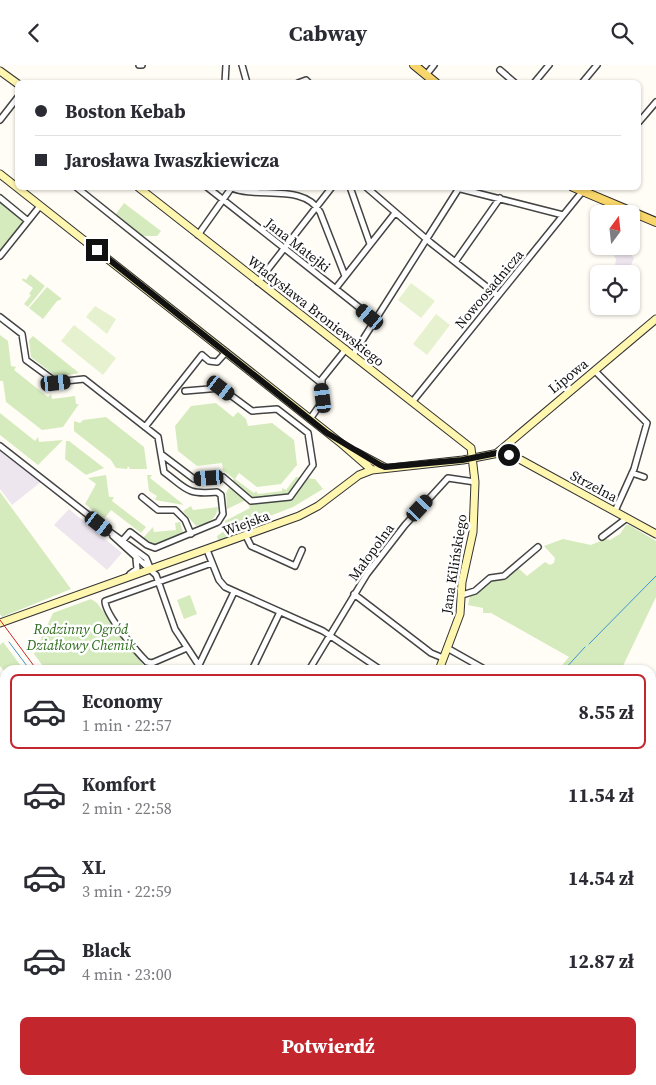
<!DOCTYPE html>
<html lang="pl">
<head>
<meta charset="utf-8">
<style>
	body { margin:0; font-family:"Source Serif 4",serif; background:#f7f7f7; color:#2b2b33; height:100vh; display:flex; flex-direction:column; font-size:19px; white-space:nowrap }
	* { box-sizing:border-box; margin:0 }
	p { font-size:16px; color:#7c7c81 }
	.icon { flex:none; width:28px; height:28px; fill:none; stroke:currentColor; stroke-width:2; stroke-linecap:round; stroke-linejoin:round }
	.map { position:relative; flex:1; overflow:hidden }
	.sheet { position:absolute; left:0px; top:600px; width:656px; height:420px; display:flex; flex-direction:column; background:#fff; border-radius:15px 15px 0 0; box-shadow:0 1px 4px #0004 }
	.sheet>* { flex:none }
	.guide { position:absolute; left:15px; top:15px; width:626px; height:110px; border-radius:8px; box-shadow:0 1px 4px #0004; display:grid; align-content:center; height:110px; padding:0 20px; background:#fff }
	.needle { width:32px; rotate:15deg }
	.tools { position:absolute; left:590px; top:140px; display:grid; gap:10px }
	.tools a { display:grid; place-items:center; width:50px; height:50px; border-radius:8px; background:#fff; box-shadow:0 1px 4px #0004; font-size:25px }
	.end { position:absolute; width:22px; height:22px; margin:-11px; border:6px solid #111; background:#fff; box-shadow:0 0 0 2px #fff }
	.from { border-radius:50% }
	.car { position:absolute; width:15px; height:30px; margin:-15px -8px; border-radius:6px; box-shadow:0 0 4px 1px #0007; background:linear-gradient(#222 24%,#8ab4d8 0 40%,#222 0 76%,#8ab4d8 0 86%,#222 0) }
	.guide b { display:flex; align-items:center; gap:18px; height:48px; font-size:19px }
	.guide b+b { border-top:1px solid #e1e1e2 }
	.guide i { width:12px; height:12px; background:#2b2b33 }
	ul { padding:9px 0 0; list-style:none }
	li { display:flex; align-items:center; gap:15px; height:75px; margin:0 10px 8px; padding:0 10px; border:2px solid transparent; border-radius:8px }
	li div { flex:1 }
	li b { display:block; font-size:19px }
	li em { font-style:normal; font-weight:700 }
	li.active { border-color:#c4262e }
	li>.icon { width:45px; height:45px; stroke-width:1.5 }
	.button { display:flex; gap:10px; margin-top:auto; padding:10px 20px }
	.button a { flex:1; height:58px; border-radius:8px; background:#c4262e; color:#fff; font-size:20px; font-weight:700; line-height:58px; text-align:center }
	header { display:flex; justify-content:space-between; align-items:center; height:65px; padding:0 20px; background:#fff; font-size:22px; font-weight:700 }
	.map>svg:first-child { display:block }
	.industrial { fill:#eee6ef }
	.farmland { fill:#f6f3d4 }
	.green { fill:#d5ebbd }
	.forest { fill:#b9dc9c }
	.pitch { fill:#e6f2cf }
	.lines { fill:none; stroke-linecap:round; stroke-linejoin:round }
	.stream { stroke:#3f96cf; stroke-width:1 }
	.street-casing { stroke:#444; stroke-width:8 }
	.secondary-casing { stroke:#333; stroke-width:9 }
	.primary-casing { stroke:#222; stroke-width:10 }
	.street { stroke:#fff; stroke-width:5 }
	.secondary { stroke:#fff6b0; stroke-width:7 }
	.primary { stroke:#f9d66b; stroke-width:8 }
	.rail { stroke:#c4262e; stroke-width:1 }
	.route { stroke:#111; stroke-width:6 }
	.labels { text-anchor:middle; stroke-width:5; stroke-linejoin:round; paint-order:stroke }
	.street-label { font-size:14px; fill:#111; stroke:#fff }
	.park-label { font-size:14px; font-style:italic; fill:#2f6b1f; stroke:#fff }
</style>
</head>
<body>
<header><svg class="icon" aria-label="back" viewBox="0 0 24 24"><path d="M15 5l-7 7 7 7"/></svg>Cabway<svg class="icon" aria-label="search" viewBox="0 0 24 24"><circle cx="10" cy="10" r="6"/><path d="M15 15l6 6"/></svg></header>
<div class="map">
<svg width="656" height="1020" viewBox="0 0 656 1020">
	<rect width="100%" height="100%" fill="#fffdf5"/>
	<path class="industrial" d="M619,186L629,187L634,193L631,200L634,201L625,209L615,201L616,194L614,191Z
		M0,385L41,417L12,440L0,424Z
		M69,444L122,488L107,505L54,460Z"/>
	<path class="farmland" d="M5,640V715L0,709V644Z
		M0,798L5,801V920L0,917Z"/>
	<path class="green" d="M0,137L24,156L0,187Z
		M124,138L161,166L157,171H143L116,149Z
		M30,209L45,221L28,242L24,239L31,230L29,229L33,223L22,215L23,213L26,215Z
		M47,222L62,234L57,236L43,254L29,243Z
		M0,270L8,276L11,301L16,302L14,305L48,332L51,329L52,334L75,331L76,339H79L63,362L42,365L6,337L3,316H0Z
		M33,271L79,308L57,312L31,292L29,275Z
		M216,338L233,352L238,347L246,354L248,361L272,358L294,375L297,400L281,419L257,422L239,408L235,414L254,428L256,426L258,429L282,426V423L286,425L296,412L315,414L323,424L293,442L242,462L243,465L218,476L217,471L227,464L225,456L250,443L246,435L227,444L226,428L234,414L223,405L222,398L197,401L178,386L175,361L191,341Z
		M0,348L35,376L38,372L39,377L63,375L38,400L0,370Z
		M106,352L144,382L147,404H130L128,401L127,404L116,403L111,395L74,366V356L80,358L83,355Z
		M66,376H69L104,403L86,410L65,394Z
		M106,410L109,432H114L112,436L146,462L141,468L111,445L104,454L85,439L96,419L88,413Z
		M147,410H152L150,413L184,440L155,435L157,431L149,426Z
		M0,427L71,524L2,552L0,549Z
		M191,441L193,445L218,442C217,454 207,459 196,461L183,446Z
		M180,457L183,467L178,471L155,480L143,473L153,462L154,467L176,465L175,458Z
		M626,460H629L656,476V532L621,605H558L569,592L491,548H483V543L468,540L470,531L478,529L487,516L517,502L527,511L545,497L550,500L554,498L555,493L544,481L563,474L591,480L605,474L610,475L620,469Z
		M190,530L197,549L184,554L177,535Z
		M91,534L97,538L147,605H46L34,589L53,548Z
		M3,577L24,605H5V607L0,601V580Z
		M163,1015H205L220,1018L221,1015H332L336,1020H162Z
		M374,1015H515L513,1020H373Z"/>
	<path class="forest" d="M517,1015H639L640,1020H515Z"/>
	<path class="pitch" d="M411,218L435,236L421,253L398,235Z
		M95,241L116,254L107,269L86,252Z
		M436,249L450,260L427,290L413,279Z
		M74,260L116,293L103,310L61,276Z"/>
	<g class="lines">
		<path class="stream" d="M9,577L30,605
			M589,579L656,511
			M564,605L585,582
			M337,1015L341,1020
			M584,1015L585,1020
			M158,1020L159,1015
			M537,1020L543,1015"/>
		<defs>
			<path id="street" d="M139,0H142
				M242,0L247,18
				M500,5L515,18
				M426,10L434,0
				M225,18L226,0
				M298,18L306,15L309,18
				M534,18L549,0
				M582,18L597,0
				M0,55L18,32
				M639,57L656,37
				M76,122L321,318
				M207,122L375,255
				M350,122L370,179
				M366,122L431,178L497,230
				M232,123C258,134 304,118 320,147L345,211
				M457,123L563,150
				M0,133L28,156
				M198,170L232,122
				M0,191L40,141
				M455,197L500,133
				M258,217L332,122
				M336,223L395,148
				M0,252L22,269L26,295L56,317L84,314L158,372L164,407C187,424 186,430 217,427L221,430L223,449L218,457L155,483L147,480L130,467L123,475
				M353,290L459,123
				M595,306L647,358L634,404L615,446
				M413,336L586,122
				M310,354L322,337V314L346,284
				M145,362L202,290L209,296L217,297L226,287
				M0,381L110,467L146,493L151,505
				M161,389L194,414L223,412L251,436L290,432L313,400L308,368L277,344L252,346L221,323L185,326
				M632,408L644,412
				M142,432L158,445H175L185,455L191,469
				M113,471L156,510L175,564L202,605
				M246,471L251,481L295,501L302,485
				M602,472L627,453
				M207,485L219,515L225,522L323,566L381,605
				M130,509L137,504L136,494
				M354,529L431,588L443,593
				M462,530L475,526L490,513L504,511L538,482
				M187,583L152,598L147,597C137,587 105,550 105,536L212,498
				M447,583L486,605
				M199,600L234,527
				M252,605L280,547
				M309,605L367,509L405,460L448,413L475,417
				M0,712L5,720
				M0,742L5,731
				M0,756L5,760
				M0,944L5,947
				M0,971L5,959
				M60,1015L63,1020
				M120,1015L123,1020
				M42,1020L48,1015"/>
			<path id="secondary" d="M0,6L18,19
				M0,109L342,379L372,405
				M138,122L471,383L475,417L473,467L462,517L460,549L439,605
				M356,387L384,402
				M497,388L656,254
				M0,558L299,451L318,441L359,410L372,405L463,395L499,388L521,395L656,469
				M366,1020L367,1015"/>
			<path id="primary" d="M414,0L436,18
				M573,122L656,157"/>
		</defs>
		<use href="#street" class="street-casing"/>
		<use href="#secondary" class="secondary-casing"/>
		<use href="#primary" class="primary-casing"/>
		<use href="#street" class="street"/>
		<use href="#secondary" class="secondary"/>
		<use href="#primary" class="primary"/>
		<path class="rail" d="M0,555L37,605
			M342,1015L346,1020"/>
	</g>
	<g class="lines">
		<path class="route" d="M97,185L327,368L380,400L385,402L462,395L497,388L509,390"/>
	</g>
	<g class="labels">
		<g class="street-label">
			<text transform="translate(298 180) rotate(38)" y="5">Jana Matejki</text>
			<text transform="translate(489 224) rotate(-50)" y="5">Nowoosadnicza</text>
			<text transform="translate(316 246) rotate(38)" y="5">Władysława Broniewskiego</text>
			<text transform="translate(568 311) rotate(-39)" y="5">Lipowa</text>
			<text transform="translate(594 421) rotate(28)" y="5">Strzelna</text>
			<text transform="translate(246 458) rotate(-20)" y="5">Wiejska</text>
			<text transform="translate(371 487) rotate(-54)" y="5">Małopolna</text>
			<text transform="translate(454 499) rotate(-81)" y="5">Jana Kilińskiego</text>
		</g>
		<g class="park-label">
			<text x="81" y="569">Rodzinny Ogród<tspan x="81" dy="16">Działkowy Chemik</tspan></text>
		</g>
	</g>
</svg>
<div class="tools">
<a><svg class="needle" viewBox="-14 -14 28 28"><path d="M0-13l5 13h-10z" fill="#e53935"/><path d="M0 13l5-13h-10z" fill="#7c7c81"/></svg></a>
<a><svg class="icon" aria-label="locate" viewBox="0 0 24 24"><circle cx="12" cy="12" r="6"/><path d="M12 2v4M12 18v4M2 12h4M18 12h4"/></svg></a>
</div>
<i class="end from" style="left:509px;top:390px"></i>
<i class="end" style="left:97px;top:185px"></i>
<i class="car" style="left:370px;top:252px;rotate:310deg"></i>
<i class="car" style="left:56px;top:318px;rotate:84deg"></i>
<i class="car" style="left:221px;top:323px;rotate:127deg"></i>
<i class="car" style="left:323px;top:333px;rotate:353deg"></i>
<i class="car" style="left:209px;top:413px;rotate:266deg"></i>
<i class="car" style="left:420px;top:443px;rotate:43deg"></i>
<i class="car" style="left:99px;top:459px;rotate:128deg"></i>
<div class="guide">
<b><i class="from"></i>Boston Kebab</b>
<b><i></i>Jarosława Iwaszkiewicza</b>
</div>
<section class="sheet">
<ul>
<li class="active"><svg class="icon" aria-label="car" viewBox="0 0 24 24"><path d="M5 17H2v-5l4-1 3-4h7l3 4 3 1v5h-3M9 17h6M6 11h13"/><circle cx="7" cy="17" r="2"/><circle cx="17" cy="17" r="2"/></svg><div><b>Economy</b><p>1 min · 22:57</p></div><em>8.55 zł</em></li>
<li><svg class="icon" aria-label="car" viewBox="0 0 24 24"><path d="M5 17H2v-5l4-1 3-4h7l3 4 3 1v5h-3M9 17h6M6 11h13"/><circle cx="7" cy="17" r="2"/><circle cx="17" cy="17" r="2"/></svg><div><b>Komfort</b><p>2 min · 22:58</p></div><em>11.54 zł</em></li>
<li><svg class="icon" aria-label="car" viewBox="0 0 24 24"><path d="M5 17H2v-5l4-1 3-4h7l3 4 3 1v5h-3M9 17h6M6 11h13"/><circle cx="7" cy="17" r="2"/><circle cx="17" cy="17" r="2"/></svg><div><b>XL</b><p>3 min · 22:59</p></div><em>14.54 zł</em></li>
<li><svg class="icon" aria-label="car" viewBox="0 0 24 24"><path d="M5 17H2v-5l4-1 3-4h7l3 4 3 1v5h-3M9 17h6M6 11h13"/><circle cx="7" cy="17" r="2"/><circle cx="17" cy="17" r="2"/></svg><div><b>Black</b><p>4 min · 23:00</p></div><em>12.87 zł</em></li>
</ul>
<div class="button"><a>Potwierdź</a></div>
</section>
</div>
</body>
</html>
